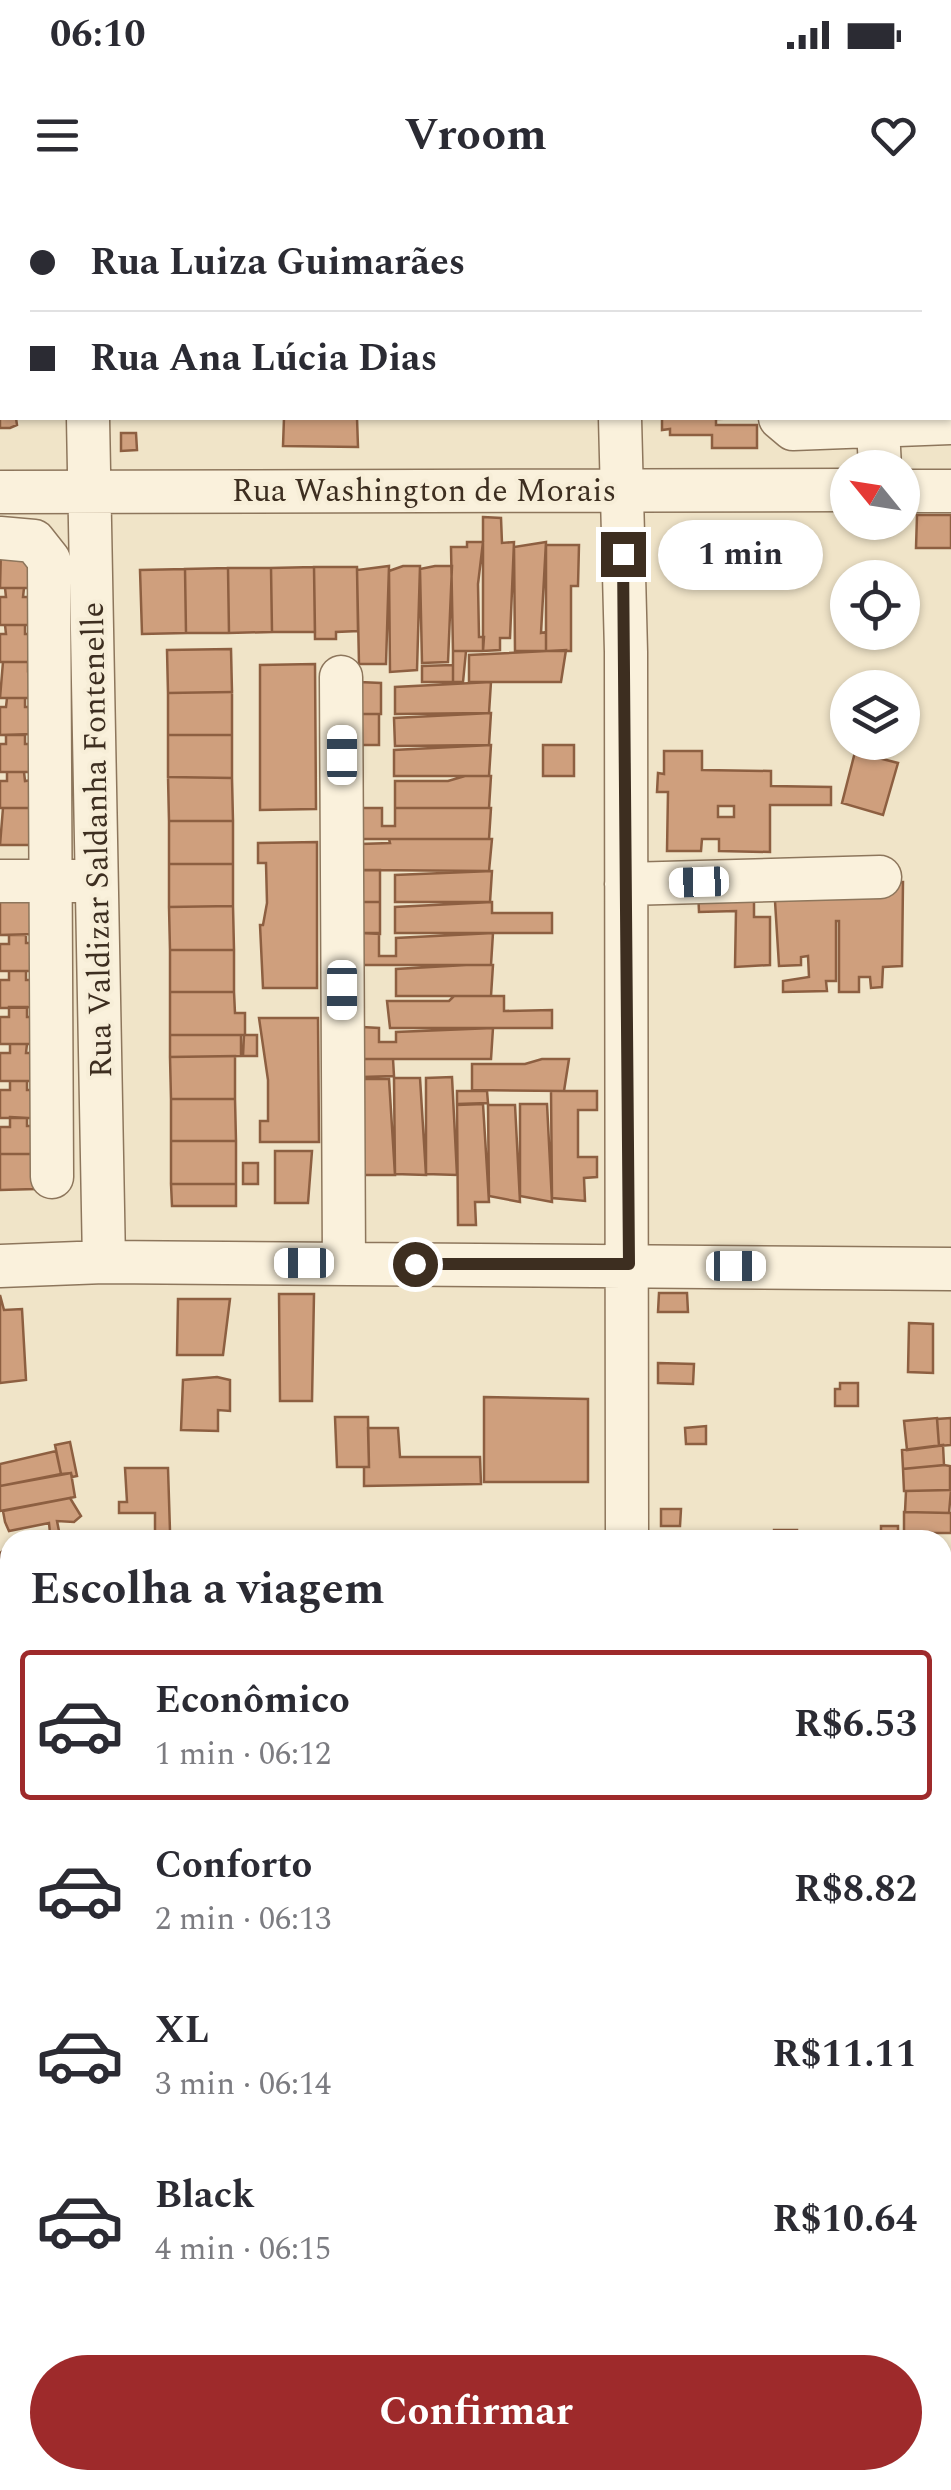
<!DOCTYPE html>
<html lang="pt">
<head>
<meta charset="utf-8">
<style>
	body { margin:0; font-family:Spectral,serif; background:#f7f7f7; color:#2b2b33; height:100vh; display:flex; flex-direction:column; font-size:38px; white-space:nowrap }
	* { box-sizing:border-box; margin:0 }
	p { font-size:32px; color:#7c7c81 }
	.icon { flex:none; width:55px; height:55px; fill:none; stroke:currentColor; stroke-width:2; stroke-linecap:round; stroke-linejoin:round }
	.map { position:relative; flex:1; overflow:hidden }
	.panel { position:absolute; left:0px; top:1330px; width:952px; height:960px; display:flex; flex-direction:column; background:#fff; border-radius:30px 30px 0 0; box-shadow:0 2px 8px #0004 }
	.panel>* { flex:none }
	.hud { position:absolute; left:0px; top:0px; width:952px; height:220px; box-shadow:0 2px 8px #0004; display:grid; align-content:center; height:220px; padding:0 30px; background:#fff }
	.needle { width:65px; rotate:300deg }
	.tools { position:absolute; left:830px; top:250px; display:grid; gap:20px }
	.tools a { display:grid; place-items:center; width:90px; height:90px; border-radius:50%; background:#fff; box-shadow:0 2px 8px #0004; font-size:50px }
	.end { position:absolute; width:45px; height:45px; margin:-22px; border:12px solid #3d2e20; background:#fff; box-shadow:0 0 0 5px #fff }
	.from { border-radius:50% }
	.bubble { position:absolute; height:70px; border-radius:35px; background:#fff; box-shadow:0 2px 8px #0004; font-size:32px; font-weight:700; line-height:70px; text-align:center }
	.car { position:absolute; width:30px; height:60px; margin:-30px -15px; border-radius:12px; box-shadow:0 0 8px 2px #0007; background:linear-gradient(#fff 24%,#345 0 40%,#fff 0 76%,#345 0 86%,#fff 0) }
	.hud b { display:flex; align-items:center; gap:35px; height:95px; font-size:38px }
	.hud b+b { border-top:2px solid #e1e1e2 }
	.hud i { width:25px; height:25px; background:#2b2b33 }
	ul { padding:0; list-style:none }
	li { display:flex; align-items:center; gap:30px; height:150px; margin:0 20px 15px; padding:0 10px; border:5px solid transparent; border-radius:10px }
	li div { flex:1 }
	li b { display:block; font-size:38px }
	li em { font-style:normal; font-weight:700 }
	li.on { border-color:#9e2a2b }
	li>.icon { width:90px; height:90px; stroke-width:1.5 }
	h2 { padding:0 30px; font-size:45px; line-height:120px }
	.cta { display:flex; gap:20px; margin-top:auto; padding:20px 30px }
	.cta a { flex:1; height:115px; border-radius:60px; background:#9e2a2b; color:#fff; font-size:40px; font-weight:700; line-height:115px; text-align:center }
	.status { display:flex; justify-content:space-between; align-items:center; height:70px; padding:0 50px; background:#fff; direction:ltr }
	.status svg { height:28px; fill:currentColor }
	header { display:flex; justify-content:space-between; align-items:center; height:130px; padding:0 30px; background:#fff; font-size:45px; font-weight:700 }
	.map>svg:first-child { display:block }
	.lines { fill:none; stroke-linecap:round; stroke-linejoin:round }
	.stream { stroke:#6f938a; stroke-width:10 }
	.building { fill:#cf9f7d; stroke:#8d5f41; stroke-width:2.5; fill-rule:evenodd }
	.minor-casing { stroke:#8d765c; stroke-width:45 }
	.minor { stroke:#faf1dc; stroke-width:42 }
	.route { stroke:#3d2e20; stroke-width:12 }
	.labels { text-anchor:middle; stroke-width:8; stroke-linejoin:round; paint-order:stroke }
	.street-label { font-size:32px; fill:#3d2e20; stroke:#f7eed8 }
</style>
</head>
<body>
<div class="status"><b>06:10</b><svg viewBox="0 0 49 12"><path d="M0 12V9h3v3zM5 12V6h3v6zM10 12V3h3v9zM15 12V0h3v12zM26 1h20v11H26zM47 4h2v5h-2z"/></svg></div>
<header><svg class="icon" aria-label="menu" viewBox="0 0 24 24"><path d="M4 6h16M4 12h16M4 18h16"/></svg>Vroom<svg class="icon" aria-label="heart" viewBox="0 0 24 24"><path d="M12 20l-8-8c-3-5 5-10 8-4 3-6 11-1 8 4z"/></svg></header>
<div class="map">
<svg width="951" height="2290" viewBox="0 0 951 2290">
	<rect width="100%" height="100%" fill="#f0e4c8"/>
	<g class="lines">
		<path class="stream" d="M0,1927L10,1932
			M942,1940L951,1939"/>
	</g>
	<path class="building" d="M489,0H589V2H489Z
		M654,0H951V14L950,2Z
		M0,179L2,218H16L17,225L10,228H0Z
		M284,218H357L358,247L283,246Z
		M662,218H747L716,219V225H757V248H712V235H670V229L662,230Z
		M121,233H136L137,250L121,251Z
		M917,315H951V348H916Z
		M483,317L501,318L502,343L514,342L510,438H500V450L483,451Z
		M467,342H483L478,384L479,437H484L483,451H453L451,347H467Z
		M546,342L541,433L546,432V451H515L514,347Z
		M546,345H579L578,386H571V451H546Z
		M1,348H26L32,388H0Z
		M389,366L386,464H359L357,370Z
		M403,366H420L417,470L390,472L389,371Z
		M435,366H452L448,462L422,463L420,369Z
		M314,367H357L358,431L336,432V439H315Z
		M314,367L315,432H272L271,368Z
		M228,368L229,433H186L185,369Z
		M228,368H271L272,432L229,433Z
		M185,369L186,433L142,434L140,370Z
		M5,388H24L23,397H32V425H0V397H6Z
		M5,425H25V434H32V462H0V434H6Z
		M231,449L232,492L168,493L167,450Z
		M566,450L561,482H469V455Z
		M453,451H466L463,482H453Z
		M3,462H28V471L33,470V498H0Z
		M315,464L316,609L260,610V465Z
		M453,465V482H422V466Z
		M359,482L381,483V514H359Z
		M491,482L489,513L395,514V487Z
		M232,492V535H168V493Z
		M7,498H25V507H33V534L0,535V507H6Z
		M491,513L489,545L395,546L394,518Z
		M359,514H379V545H359Z
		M6,535H25V544H33L34,572H0V544H6Z
		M168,535H232V578L168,577Z
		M491,545L489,576H394V550Z
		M543,545H574V576H543Z
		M664,551H702V570L771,571V586L831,587V605H770V652L719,651V639H702L701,651H667L668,592H657L658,573L664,574ZM718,606H734V617H718Z
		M855,552L898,563L883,615L842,603Z
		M7,572H24L25,581L33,580L34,608H0V581H7Z
		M465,576H491L489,608H395V581H448Z
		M168,577L232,578L233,621H169Z
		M3,608H30L34,645H0Z
		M360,608H382V626H395V608H491L489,639H360Z
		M169,621H233V664H169Z
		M389,639H492L489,671L361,670V644L390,643Z
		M317,642V788H263L260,725H263L267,703L266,663H258V643Z
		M169,664H233V706L169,707Z
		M361,670H380V702H361Z
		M492,671L490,702H395V675Z
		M903,682L902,766L883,767L882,787L871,788L870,777H859V792H839V721H836V781H826L827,791L783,792V781L809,777L808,756L801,757V765L779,766L774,685Z
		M754,686V717H770V765L735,767L736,711L699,712L698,688Z
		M30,693L35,734L0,735V697Z
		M361,702H380V734L361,733Z
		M492,702V713H552V733H395V707Z
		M233,706L234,750H170L169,707Z
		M361,733H379V756H396V738L493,733L491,765H361Z
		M9,735H26V743H35V771H0V744H9Z
		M170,750H234V792H170Z
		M466,765H493L491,796H396V769Z
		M9,771H26V780H35L36,807L0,808V780H9Z
		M170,792H234L235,813H245V835H170Z
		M454,796H504V811L552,810V828H390L387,801H449Z
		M9,807H27V817H35L36,844H0V817H9Z
		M259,818H318L319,942H260V921H268V880Z
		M362,827L379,828V842H396V832L493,828L491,859H362Z
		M170,835H241V856L170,857Z
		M244,835H257V856H243Z
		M10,844H27L26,853H36V881H0V853H10Z
		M235,856V899H171L170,857Z
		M362,859H393L394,876L362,877Z
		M542,859H569L564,891L472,890V864H525Z
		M452,877L457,975L426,974V878Z
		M394,878H420L426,975L395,974Z
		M362,879H389L395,975H363Z
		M10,881H27V890H36V918H0V890H10Z
		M457,891H487L488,903L457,904Z
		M551,891H597V910H578V957H597V977L584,978L585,1001L552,998Z
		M171,899H235L236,941H171Z
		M483,904L489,1002H475L476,1025H458L457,905Z
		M520,904H547L552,1002L520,996Z
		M488,905H515L520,1002L489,996Z
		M10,917L27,918V926H36V954H0V927H10Z
		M171,941H236V984H171Z
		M275,951H312L308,1003H275Z
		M0,954H36L35,989L0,990Z
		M243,963H258V984H243Z
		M171,984H236V1006H172Z
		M659,1093H687L688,1112H658Z
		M279,1094H314L312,1201H280Z
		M0,1095L4,1110L22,1109L26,1180L0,1183Z
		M178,1099H230L223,1155H177Z
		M909,1123L933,1124V1173L908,1172Z
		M658,1163L694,1164L693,1184L658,1183Z
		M217,1177L230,1180V1211L218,1210V1231L181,1230L183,1180Z
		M840,1183H858V1206H835V1189H840Z
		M484,1197L588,1199V1282H484Z
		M335,1217H368L369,1267H337Z
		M937,1218L939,1246L907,1250L904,1221Z
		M951,1218V1245L939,1246L937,1219Z
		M706,1226V1244H686L685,1228Z
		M368,1228H398L400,1257H480L481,1284L364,1286V1267H369Z
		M70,1242L77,1276L72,1277L71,1273L61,1274L55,1245Z
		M943,1245L944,1265L903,1269L902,1250Z
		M56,1251L61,1274L0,1286V1264Z
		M944,1265L950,1266V1290L904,1291L903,1269Z
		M125,1268H168L170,1331L155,1332V1313H119V1302H127Z
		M71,1273L75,1297L0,1311V1286Z
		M951,1290L949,1313L905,1312L906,1291Z
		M70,1298L81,1316L74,1322L57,1321L59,1331L50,1333L49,1323L9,1331L5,1322L3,1311Z
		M661,1309H681L680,1326H661Z
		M904,1312L951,1313V1333H932V1340H904Z
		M881,1326H898V1340H881Z
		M774,1330H797V1340H773Z
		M10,1346V1388L0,1372V1353Z
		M942,1435H951L946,1491H951V1525L942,1524Z
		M10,1604V1633L0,1640V1611Z
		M10,1635V1672L0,1678V1642Z"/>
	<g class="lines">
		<defs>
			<path id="minor" d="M86,0V2
				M618,0V2
				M88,218L104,1062
				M620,218L626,452L627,1340
				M780,218L793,229L951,223
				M878,228L880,268
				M902,291H951
				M0,292L848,290
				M0,338L34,341L49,360L52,977
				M341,477L344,1064
				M0,681H77
				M626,684L880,677
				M0,1066L104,1062L951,1069
				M0,1442L10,1457
				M622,2290L632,2280"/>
		</defs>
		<use href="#minor" class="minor-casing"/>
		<use href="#minor" class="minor"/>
	</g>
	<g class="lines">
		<path class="route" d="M415,1064H629L623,354"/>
	</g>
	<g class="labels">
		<g class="street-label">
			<text x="424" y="301">Rua Washington de Morais</text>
			<text transform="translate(96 640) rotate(-91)" y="11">Rua Valdizar Saldanha Fontenelle</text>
		</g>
	</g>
</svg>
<div class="tools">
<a><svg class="needle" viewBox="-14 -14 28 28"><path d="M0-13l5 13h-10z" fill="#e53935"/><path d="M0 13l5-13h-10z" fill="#7c7c81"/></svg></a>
<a><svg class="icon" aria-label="locate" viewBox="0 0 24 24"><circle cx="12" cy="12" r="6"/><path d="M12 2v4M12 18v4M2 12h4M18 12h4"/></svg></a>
<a><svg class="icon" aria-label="layers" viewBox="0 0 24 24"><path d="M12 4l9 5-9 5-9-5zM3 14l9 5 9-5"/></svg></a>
</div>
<i class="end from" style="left:415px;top:1064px"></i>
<i class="end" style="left:623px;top:354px"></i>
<div class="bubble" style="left:658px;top:320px;width:165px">1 min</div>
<i class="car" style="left:342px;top:555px;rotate:0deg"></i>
<i class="car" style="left:699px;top:682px;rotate:268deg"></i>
<i class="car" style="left:342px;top:790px;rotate:180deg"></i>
<i class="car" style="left:304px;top:1063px;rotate:270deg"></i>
<i class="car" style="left:736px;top:1066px;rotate:90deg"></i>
<div class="hud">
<b><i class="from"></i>Rua Luiza Guimarães</b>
<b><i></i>Rua Ana Lúcia Dias</b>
</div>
<section class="panel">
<h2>Escolha a viagem</h2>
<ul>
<li class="on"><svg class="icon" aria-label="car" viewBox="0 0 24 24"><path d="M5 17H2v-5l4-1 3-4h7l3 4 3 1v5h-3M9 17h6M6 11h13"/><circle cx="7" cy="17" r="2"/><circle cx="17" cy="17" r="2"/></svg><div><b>Econômico</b><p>1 min · 06:12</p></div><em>R$6.53</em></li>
<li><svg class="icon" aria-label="car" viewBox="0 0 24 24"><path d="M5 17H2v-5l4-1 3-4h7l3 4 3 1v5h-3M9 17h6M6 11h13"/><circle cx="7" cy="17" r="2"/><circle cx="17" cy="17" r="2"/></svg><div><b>Conforto</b><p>2 min · 06:13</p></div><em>R$8.82</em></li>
<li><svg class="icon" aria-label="car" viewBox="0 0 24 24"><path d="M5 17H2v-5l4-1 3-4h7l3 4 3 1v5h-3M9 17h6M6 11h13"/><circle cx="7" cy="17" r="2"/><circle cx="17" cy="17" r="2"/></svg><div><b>XL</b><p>3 min · 06:14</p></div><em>R$11.11</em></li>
<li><svg class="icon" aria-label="car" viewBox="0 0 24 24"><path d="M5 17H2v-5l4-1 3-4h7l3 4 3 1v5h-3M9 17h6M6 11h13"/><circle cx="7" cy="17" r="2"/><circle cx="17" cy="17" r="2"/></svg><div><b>Black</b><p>4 min · 06:15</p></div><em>R$10.64</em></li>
</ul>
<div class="cta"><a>Confirmar</a></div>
</section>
</div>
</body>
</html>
